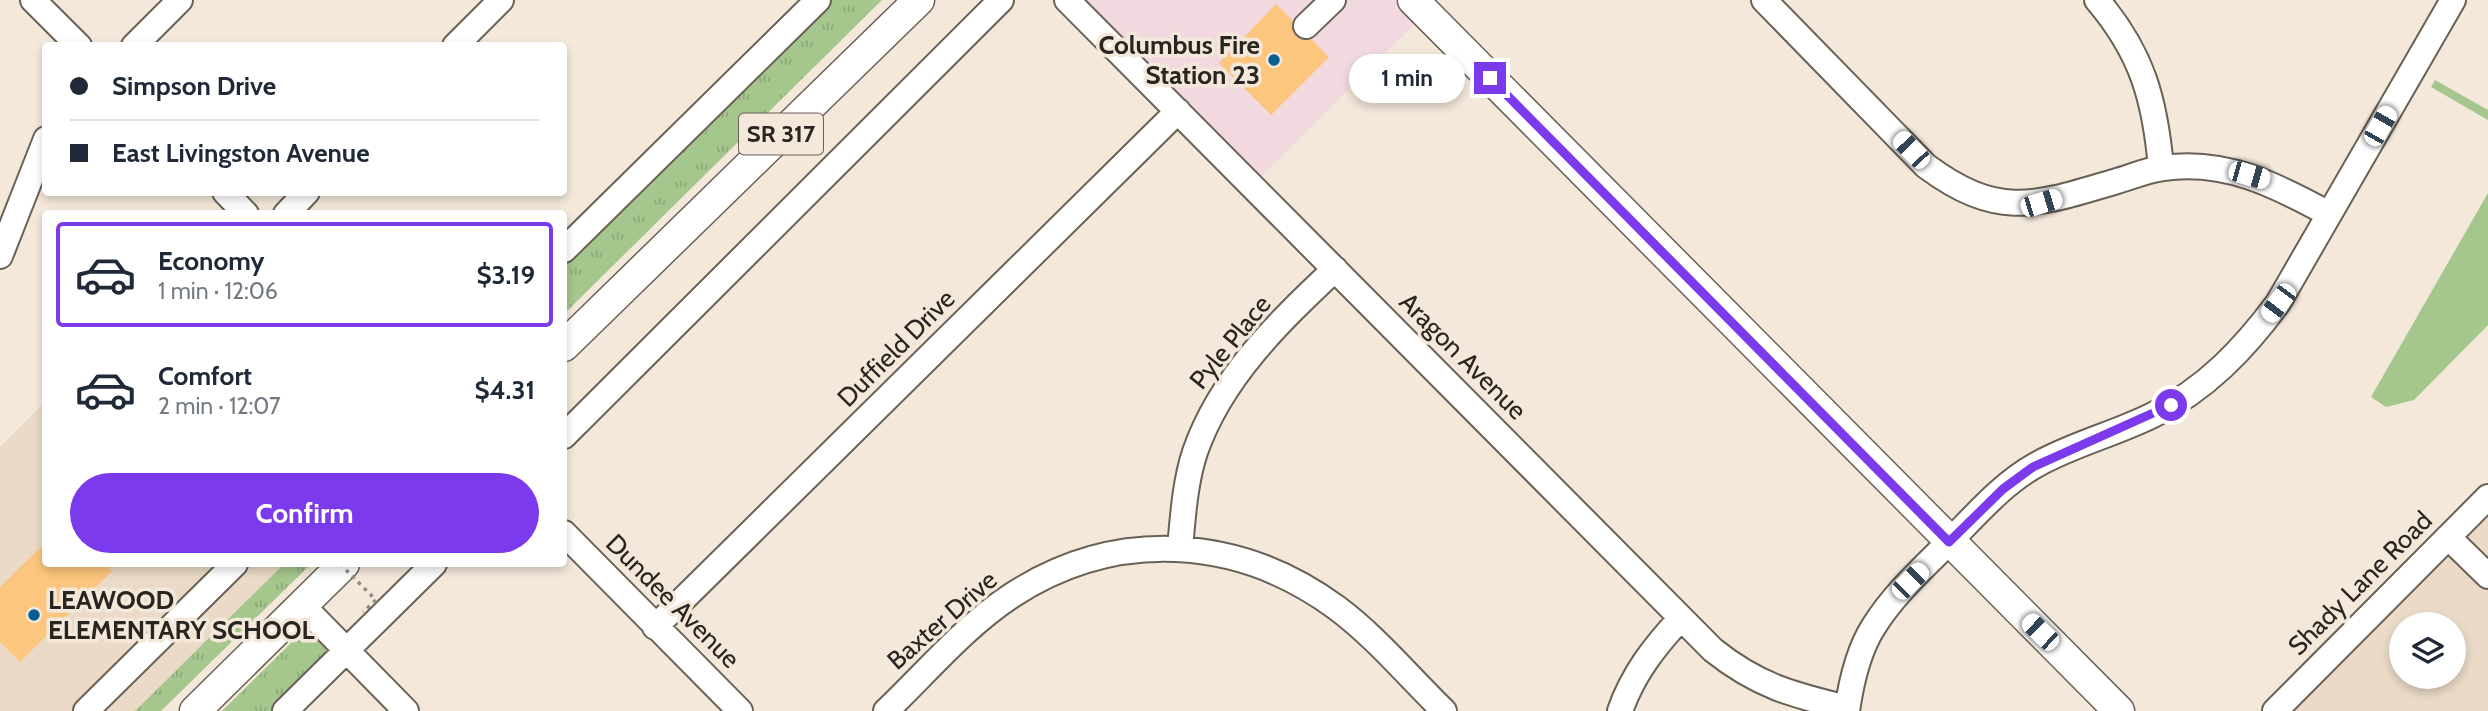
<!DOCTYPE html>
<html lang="en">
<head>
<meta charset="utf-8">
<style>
	body { margin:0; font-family:Cabin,sans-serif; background:#f2f2f3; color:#1f2937; height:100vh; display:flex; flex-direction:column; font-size:26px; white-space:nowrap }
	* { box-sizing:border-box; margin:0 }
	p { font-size:23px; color:#747a83 }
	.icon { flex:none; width:38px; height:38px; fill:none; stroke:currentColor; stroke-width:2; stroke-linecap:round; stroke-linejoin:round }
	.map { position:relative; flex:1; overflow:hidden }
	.drawer { position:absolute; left:42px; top:210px; width:525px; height:357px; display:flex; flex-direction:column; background:#fff; border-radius:7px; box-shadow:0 4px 10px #0003 }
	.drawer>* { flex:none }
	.top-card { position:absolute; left:42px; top:42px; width:525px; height:154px; border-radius:7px; box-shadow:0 4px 10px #0003; display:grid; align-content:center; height:154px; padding:0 28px; background:#fff }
	.buttons { position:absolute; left:2389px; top:612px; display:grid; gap:14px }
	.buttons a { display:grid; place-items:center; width:77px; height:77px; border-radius:50%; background:#fff; box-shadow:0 4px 10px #0003; font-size:35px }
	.end { position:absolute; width:32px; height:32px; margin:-16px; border:9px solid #7c3aed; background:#fff; box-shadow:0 0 0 4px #fff }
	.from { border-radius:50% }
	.bubble { position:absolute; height:49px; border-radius:24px; background:#fff; box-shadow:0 4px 10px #0003; font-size:23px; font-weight:700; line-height:49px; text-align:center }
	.car { position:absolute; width:21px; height:42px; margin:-21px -10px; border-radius:9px; box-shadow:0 0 5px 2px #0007; background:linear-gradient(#fff 24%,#345 0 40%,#fff 0 76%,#345 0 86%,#fff 0) }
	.top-card b { display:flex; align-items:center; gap:24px; height:66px; font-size:26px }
	.top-card b+b { border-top:2px solid #e0e1e3 }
	.top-card i { width:18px; height:18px; background:#1f2937 }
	ul { padding:12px 0 0; list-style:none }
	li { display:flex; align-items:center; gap:21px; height:105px; margin:0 14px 10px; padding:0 14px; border:4px solid transparent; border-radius:7px }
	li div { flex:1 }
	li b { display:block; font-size:26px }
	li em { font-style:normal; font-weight:700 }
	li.active { border-color:#7c3aed }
	li>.icon { width:63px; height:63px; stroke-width:1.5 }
	.button { display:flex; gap:14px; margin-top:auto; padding:14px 28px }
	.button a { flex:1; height:80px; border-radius:42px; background:#7c3aed; color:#fff; font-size:28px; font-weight:700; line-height:80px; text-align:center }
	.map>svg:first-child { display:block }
	.commercial { fill:#f2d8df }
	.built { fill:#eadac7; fill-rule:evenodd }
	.grass { fill:url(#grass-tufts) }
	.green { fill:#a5c68d }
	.building { fill:#fcc67e }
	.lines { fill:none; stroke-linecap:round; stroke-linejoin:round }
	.minor-casing { stroke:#6a6155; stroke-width:28 }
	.major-casing { stroke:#6a6155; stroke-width:33 }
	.minor { stroke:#fff; stroke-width:24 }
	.major { stroke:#fff; stroke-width:30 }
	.path-bridge { stroke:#938c82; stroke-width:3.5; stroke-dasharray:3.5 5; stroke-linecap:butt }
	.route { stroke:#7c3aed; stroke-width:9 }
	.poi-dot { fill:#075f90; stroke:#f3e8da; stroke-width:2.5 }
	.labels { text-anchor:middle; stroke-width:7; stroke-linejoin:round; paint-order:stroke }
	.shield { fill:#f3e8da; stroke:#666058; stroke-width:2 }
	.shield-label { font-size:24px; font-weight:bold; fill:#292520 }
	.poi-label { font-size:26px; font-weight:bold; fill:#292520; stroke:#f3e8da; text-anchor:end }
	.street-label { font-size:26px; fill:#292520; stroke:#f3e8da }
</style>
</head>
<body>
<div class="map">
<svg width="2488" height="711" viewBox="0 0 2488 711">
	<defs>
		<pattern id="grass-tufts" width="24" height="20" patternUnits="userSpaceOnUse" patternTransform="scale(1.75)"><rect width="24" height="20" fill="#a5c68d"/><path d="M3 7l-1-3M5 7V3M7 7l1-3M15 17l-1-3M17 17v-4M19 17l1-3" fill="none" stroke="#8eaa79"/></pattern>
	</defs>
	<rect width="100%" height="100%" fill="#f3e8da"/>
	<path class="commercial" d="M1067,0H1415L1427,12L1253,185Z"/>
	<path class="built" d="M45,402L46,564H284L135,711H0V447Z
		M2488,509V711H2287ZM2401,625H2454V677H2401Z"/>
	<path class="grass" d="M831,0H882L564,314V264Z
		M284,564H311L161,711H135Z
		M306,632L316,635L327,648L326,657L271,711H222L299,635Z"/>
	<path class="green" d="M2435,80L2488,110V120L2431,87Z
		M2488,193V325L2414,400L2386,407L2371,397Z"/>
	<path class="building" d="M1276,4L1329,57L1271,115L1219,63Z
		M46,542V564H114L109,569L112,571L20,662L0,642V587Z"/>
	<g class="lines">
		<defs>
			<path id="minor" d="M33,0L79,46
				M1067,0L1713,650C1758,686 1793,695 1847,708
				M1764,0L1926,166C1999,220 2036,205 2117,181C2131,177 2147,170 2163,168C2225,159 2276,185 2329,214
				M2097,0C2142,53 2155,99 2161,168
				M1306,26L1333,0
				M134,46L180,0
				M455,46L501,0
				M225,192L246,214
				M286,214L307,192
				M564,250L818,0
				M0,256L46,139
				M564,436L1001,0
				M564,533L740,711
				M2448,537L2488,576
				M1180,548C1183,516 1185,482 1195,452C1221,377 1279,322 1335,269
				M302,605L406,711
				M655,627L1178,111
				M86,711L235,564
				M285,711L434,564
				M886,711C926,673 964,627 1011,596C1115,528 1238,535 1337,608C1376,637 1409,677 1444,711
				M1620,711C1633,674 1654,647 1681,618
				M1847,711C1851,683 1859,649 1874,626C1894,594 1923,568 1949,542C1975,516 2002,484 2036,465C2073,444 2115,434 2153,415C2205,390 2244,349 2278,303L2453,0
				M2275,711L2488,497"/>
			<path id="major" d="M1413,0L2119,711
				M564,346L919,0
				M195,711L344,564"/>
		</defs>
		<use href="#minor" class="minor-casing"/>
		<use href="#major" class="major-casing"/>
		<use href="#minor" class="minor"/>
		<use href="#major" class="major"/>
		<path class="path-bridge" d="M340,564L376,600L363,612"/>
	</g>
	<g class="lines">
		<path class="route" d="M1490,78L1949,542L2003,489L2033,467L2171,405"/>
	</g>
	<g class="poi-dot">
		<circle cx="1274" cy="60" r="7"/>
		<circle cx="34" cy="615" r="7"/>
	</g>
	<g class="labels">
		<rect class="shield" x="739" y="113.5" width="84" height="41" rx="5"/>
		<g class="shield-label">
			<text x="781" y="142">SR 317</text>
		</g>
		<g class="poi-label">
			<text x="1260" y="54">Columbus Fire<tspan x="1260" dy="30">Station 23</tspan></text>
			<text x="48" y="609" text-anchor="start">LEAWOOD<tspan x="48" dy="30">ELEMENTARY SCHOOL</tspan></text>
		</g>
		<g class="street-label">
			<text transform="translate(1230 342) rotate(-51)" y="9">Pyle Place</text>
			<text transform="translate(896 348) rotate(-45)" y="9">Duffield Drive</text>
			<text transform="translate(1463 356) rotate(45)" y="9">Aragon Avenue</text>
			<text transform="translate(2360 583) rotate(-45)" y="9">Shady Lane Road</text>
			<text transform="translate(673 601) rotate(45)" y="9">Dundee Avenue</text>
			<text transform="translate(942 620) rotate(-41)" y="9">Baxter Drive</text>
		</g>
	</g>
</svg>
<div class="buttons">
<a><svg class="icon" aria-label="layers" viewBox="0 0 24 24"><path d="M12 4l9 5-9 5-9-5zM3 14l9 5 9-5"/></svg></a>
</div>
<i class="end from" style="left:2171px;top:405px"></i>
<i class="end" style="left:1490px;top:78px"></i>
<div class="bubble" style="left:1349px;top:54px;width:116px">1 min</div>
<i class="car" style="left:2380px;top:126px;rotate:30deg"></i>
<i class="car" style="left:1911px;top:150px;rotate:316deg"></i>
<i class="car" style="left:2249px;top:175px;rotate:106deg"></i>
<i class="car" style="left:2041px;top:203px;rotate:73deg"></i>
<i class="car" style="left:2278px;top:303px;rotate:217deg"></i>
<i class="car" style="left:1910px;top:581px;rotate:45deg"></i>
<i class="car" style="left:2040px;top:632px;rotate:314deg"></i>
<div class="top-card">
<b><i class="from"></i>Simpson Drive</b>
<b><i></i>East Livingston Avenue</b>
</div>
<section class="drawer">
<ul>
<li class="active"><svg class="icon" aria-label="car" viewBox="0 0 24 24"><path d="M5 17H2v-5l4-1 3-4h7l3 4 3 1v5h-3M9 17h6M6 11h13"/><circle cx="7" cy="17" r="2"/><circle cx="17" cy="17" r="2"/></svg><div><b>Economy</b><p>1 min · 12:06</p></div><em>$3.19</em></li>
<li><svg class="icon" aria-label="car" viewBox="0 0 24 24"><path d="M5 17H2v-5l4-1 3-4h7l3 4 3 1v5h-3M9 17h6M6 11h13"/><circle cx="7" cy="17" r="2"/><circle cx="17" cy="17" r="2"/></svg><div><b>Comfort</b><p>2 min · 12:07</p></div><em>$4.31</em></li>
</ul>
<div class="button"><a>Confirm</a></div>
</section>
</div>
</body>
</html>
